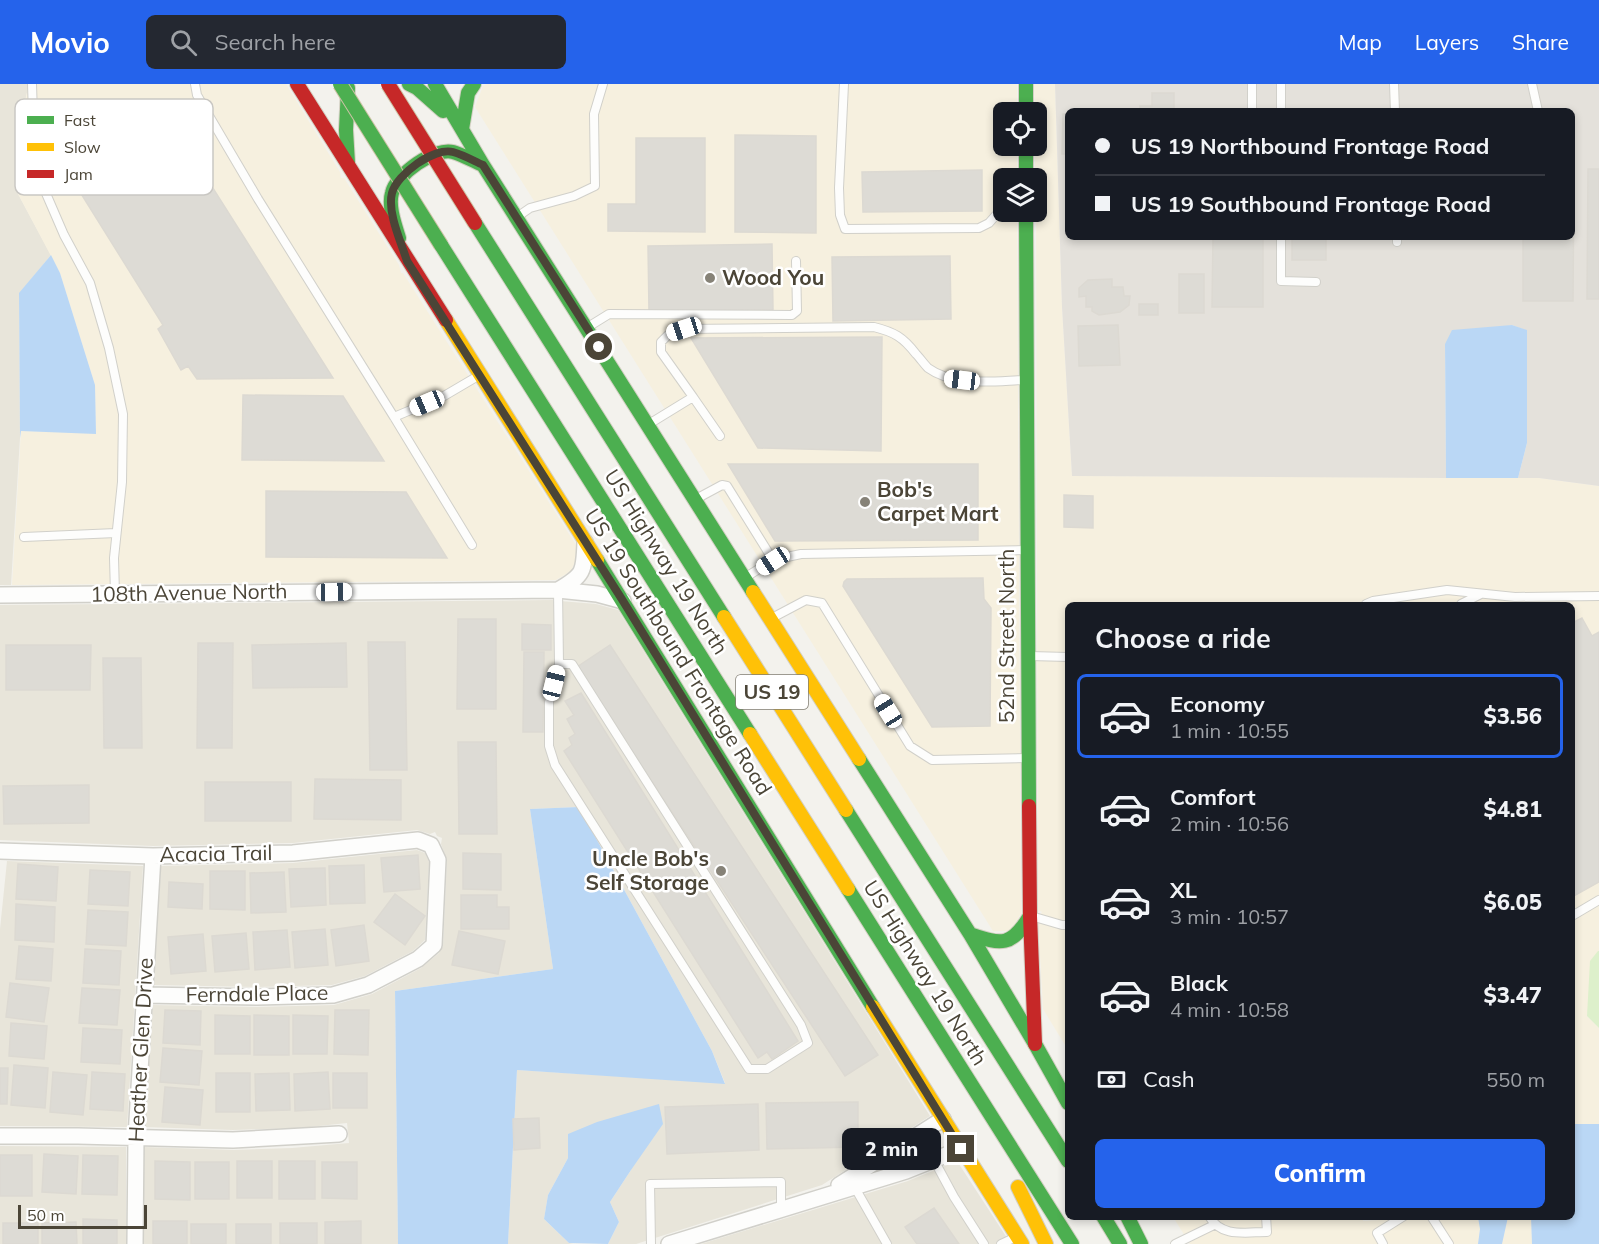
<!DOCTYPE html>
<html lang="en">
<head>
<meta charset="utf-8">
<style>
	body { margin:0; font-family:Mulish,sans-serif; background:#242831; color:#f1f3f6; height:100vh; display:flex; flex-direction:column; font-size:22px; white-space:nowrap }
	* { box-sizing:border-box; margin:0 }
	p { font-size:20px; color:#9ea1a6 }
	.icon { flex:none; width:33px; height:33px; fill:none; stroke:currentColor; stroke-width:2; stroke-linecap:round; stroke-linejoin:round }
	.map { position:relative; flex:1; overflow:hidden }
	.side { position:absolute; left:1065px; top:518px; width:510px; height:618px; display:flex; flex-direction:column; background:#171b24; border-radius:9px; box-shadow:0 3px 9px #0003 }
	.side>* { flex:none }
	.top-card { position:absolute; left:1065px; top:24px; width:510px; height:132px; border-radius:9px; box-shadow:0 3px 9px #0003; display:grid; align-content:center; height:132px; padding:0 30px; background:#171b24 }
	.controls { position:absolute; left:993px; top:18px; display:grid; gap:12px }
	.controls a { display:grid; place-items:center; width:54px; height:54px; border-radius:9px; background:#171b24; box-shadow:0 3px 9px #0003; font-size:30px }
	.scale { position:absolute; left:18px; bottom:15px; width:129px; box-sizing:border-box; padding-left:6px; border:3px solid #4b4537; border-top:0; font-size:16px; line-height:21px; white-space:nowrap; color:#4b4537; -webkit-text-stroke:4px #fff; paint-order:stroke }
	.end { position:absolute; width:27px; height:27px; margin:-14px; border:8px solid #4b4537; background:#fff; box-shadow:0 0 0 3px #fff }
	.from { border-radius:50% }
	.bubble { position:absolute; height:42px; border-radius:9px; background:#171b24; box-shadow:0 3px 9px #0003; font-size:20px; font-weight:800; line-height:42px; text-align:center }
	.car { position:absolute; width:18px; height:36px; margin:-18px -9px; border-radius:8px; box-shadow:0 0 4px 2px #0007; background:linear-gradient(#fff 24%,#345 0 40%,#fff 0 76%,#345 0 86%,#fff 0) }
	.top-card b { display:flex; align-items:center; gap:21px; height:57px; font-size:22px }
	.top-card b+b { border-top:2px solid #363941 }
	.top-card i { width:15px; height:15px; background:#f1f3f6 }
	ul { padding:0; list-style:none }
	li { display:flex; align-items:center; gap:18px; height:84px; margin:0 12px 9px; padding:0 18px; border:3px solid transparent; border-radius:9px }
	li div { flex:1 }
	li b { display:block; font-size:22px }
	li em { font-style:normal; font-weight:800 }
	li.current { border-color:#2563eb }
	li>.icon { width:54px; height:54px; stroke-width:1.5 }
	h2 { padding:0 30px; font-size:27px; line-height:72px }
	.pay { display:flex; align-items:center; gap:15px; height:66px; padding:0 30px; font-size:22px }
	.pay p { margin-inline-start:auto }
	.action { display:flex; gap:12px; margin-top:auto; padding:12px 30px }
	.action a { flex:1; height:69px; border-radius:9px; background:#2563eb; color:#fff; font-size:24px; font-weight:800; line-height:69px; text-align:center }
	header { display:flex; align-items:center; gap:36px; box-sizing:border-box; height:84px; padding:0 30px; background:#2563eb; color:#fff }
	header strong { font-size:28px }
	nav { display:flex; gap:33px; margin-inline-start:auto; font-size:21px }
	.search { width:420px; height:54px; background:#242831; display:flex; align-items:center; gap:15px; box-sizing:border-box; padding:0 21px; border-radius:9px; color:#9ea1a6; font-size:22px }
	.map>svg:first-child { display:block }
	.residential { fill:#e8e5da }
	.commercial { fill:#f6f0df }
	.industrial { fill:#e4e1db; fill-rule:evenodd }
	.green { fill:#ddf0cb }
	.water { fill:#bad7f5 }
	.building { fill:#dddbd5; stroke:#dcd9d2; stroke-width:1.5 }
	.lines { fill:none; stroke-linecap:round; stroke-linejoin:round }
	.lane-casing { stroke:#d1d0ca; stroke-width:10 }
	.street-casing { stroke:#d1d0ca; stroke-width:18 }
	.fast-casing { stroke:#d3d0c3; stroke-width:16 }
	.slow-casing { stroke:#d3d0c3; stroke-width:16 }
	.jam-casing { stroke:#d3d0c3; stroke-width:16 }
	.lane { stroke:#fdfdfc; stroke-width:8 }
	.street { stroke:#fdfdfc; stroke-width:15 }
	.fast { stroke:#4caf50; stroke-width:14 }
	.slow { stroke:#ffc107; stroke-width:14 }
	.jam { stroke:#c62828; stroke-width:14 }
	.fast-bridge-casing { stroke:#cdc3a6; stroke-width:16; stroke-linecap:butt }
	.jam-bridge-casing { stroke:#cdc3a6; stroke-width:16; stroke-linecap:butt }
	.fast-bridge { stroke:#4caf50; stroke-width:14 }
	.jam-bridge { stroke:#c62828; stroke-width:14 }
	.route { stroke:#4b4537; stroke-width:8 }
	.poi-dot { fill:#868277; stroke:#fff; stroke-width:2 }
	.labels { text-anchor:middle; stroke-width:5; stroke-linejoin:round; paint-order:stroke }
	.shield { fill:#fff; stroke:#817d73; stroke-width:1.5 }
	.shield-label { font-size:20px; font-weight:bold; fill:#4b4537 }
	.poi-label { font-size:21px; font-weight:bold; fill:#4b4537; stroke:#fff; text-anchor:start }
	.street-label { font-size:21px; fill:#4b4537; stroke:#fff }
	.key { fill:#fff; stroke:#c9c7c3; stroke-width:1.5 }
	.key-label { font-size:16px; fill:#4b4537 }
</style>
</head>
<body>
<header>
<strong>Movio</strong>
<div class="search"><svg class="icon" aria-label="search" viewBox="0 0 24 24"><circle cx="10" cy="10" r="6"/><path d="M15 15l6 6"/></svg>Search here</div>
<nav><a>Map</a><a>Layers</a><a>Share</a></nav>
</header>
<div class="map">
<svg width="1599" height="1160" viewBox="0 0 1599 1160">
	<rect width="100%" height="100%" fill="#f3f2ed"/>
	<path class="residential" d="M0,0H29L17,52V108L51,171L19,210L20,354L11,501H0Z
		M553,516L555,520L560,517L596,520L618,526L930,1032L822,1101L636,1160H608L619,1138L610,1118L631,1086L568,1050V1074L548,1111L544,1135L569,1159L573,1160H508L517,986L725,999L712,967L579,723L530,725L553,885L395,907L398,1160H144V1063L234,1066L292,1064L349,1059L347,1039L300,1044L233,1046L145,1043L153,921L257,923L334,921L372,910L421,884L439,869L443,862L447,776L441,760L442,754L437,752L435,748L430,750L417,746L293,759L153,762L0,756V521Z
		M417,766L425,769L429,778L425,856L413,867L365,892L332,901L257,903L154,901L161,782L293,779Z
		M7,777L143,782L127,1043L0,1042V845Z
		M0,1062L126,1063V1160H0Z
		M957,1077L1011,1160H701L908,1097Z"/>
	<path class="commercial" d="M29,0H286L340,88L341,94H344L399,181L401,189H403L576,461V476L571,487L556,496L12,501L21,347L96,349L95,301L60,189L17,108V52Z
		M487,0H1017V28H1004V62H1017V94H1004V128H1017L1021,829L1013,844L1007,847H993L475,23L483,2Z
		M1034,0H1055L1062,223L1072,392L1539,394L1599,402V867L1587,932L1599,944V1040H1572V520H1068V966L1043,925L1038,834L1042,828L1038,826L1036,94H1035V62H1036V28H1035Z
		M1363,1132V1137L1378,1136L1381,1132H1478L1480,1145L1478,1160H1190L1173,1133Z
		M1508,1133H1531L1532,1160H1502Z"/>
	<path class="industrial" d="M1055,0H1599V402L1539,394H1518L1527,359V247L1512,241L1445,260L1446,394L1072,392L1062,223ZM1068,27H1572V153H1068Z"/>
	<path class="green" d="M1598,867H1599V944L1587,932L1590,877Z"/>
	<path class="water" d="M51,171L60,189L95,301L96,350L21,347L20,354L19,209Z
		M1512,241L1527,246V359L1518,394H1446L1445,260L1452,246Z
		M579,723L712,967L725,1000L517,986L508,1160H398L395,907L553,885L530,725Z
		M659,1020L663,1040L631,1086L610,1118L619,1138L608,1160L569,1159L544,1135L548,1111L568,1074V1050L597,1038Z
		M1572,1040H1599V1160H1532L1531,1133L1572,1132Z
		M1478,1133H1508L1502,1160H1478L1480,1145Z"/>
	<path class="building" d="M1152,9H1174V27H1140V22H1152Z
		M1063,30H1068V70H1062Z
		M735,51L816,52V149L735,148Z
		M636,54H705V148L608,147V120H636Z
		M64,60H185L333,294L197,295L188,282L181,286L158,245L163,241L65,84Z
		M1572,84H1574L1573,217H1523V153H1572Z
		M1588,85H1599V215H1587Z
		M982,86V127L863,128L862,88Z
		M1213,153H1263V223H1212Z
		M1292,153H1326V176H1292Z
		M772,160L773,226L649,227L648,162Z
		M950,172L951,235L833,237L832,173Z
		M1179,190H1204V229H1179Z
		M1112,195V203H1123L1124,212H1130L1129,221L1120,228L1099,231L1092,227V223H1086V212L1079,213V204L1088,196Z
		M1139,220H1158V231H1139Z
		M1118,241L1120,281L1079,282L1078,242Z
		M882,253L881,367L758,364L691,254Z
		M243,311L343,312L384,377L242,376Z
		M728,380H978V456L775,457Z
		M266,407L406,408L447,474L266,473Z
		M1064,411L1093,412V444L1064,443Z
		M983,494L984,515L991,524L990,642L932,643L843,502L844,498L847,495Z
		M1582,534L1592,552L1599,548V798L1572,813V539Z
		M458,535H496V625H457Z
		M522,540L551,541V566H522Z
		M368,558H405L407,686H370Z
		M198,559H233L232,664H197Z
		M346,559L347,603L253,604L252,561Z
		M6,561H91L90,606H6Z
		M610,561L878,971L845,992L577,583Z
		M524,568H544L543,648H523Z
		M103,574H141L142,664H104Z
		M581,609L798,957L772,975L767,968L758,974L564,667L572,661L569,654L575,650L567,635L574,631L565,617Z
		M458,658H496L497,750H459Z
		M315,695L401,696V736L314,735Z
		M205,698H291V737H205Z
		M89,701V739L4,740L3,702Z
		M463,769L501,770V806L463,805Z
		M418,771L420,805L384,808L381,774Z
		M18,780L58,783L56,817L16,815Z
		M364,781L365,819L330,820L329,782Z
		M325,784L326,821L291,823L289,785Z
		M90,786L130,788L128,822L88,820Z
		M210,787H245V826L210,825Z
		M284,788L286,828L251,829L250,789Z
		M169,798L203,800L202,825L168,823Z
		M395,810L425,832L405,861L374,838Z
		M461,811H497V823H509V845H461Z
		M16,820L55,823L54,858L15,856Z
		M88,826L128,828L126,862L86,860Z
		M364,841L369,877L336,882L331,846Z
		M325,845L328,881L295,884L292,848Z
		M287,846L290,883L255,886L253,848Z
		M459,847L505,857L498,890L452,881Z
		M246,849L249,885L215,888L212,852Z
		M203,850L206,887L171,890L168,853Z
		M19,862L53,865L51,897L16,895Z
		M85,865L121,867L119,901L83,899Z
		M10,899L49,904L44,938L6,933Z
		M82,904L120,906L117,941L79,939Z
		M165,926L201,927L200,961L163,959Z
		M335,926H369L368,971L334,970Z
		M215,931L250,932V970H215Z
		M254,931L289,932V971H254Z
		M293,931L328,932L327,970H293Z
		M11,939L47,942L44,975L9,972Z
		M83,944L122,946L120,980L81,978Z
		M163,964L202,967L199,1001L160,998Z
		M14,981L48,984L45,1024L11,1021Z
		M0,984H8L7,1020H0Z
		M53,988L87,991L83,1031L50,1028Z
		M92,988L125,990L123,1027L90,1025Z
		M328,988L330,1025L295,1027L294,990Z
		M216,989H250V1028H216Z
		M289,989L290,1026L256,1027L255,990Z
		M333,989H367V1024H333Z
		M165,1003L203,1006L200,1041L162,1038Z
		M858,1018V1063L767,1065L766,1019Z
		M758,1020L759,1066L667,1070L665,1023Z
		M539,1034L540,1064L514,1066L513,1035Z
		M44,1070L78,1072L76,1110L42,1108Z
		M0,1071H32V1112H0Z
		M83,1071L118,1072L117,1111L82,1110Z
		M155,1077L190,1078V1116L155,1115Z
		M237,1077H272V1114H237Z
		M279,1077H315V1115H279Z
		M195,1078H229V1115H195Z
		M322,1078H357V1115L322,1114Z
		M934,1124L959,1160H917L905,1143Z
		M83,1135L117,1136V1160H83Z
		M153,1137H187V1160H153Z
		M361,1137V1160H325V1138Z
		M76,1138L77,1160H42V1139Z
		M3,1139H38V1160H3Z
		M280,1139H317V1160H280Z
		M191,1140H226V1160H191Z
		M236,1140H271V1160H236Z"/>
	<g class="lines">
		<defs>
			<path id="lane" d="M32,0L33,31L208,30L258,115L394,333L444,312L478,292
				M195,0L197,11L208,30
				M844,0L839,104L840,131L845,145L979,144L989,139L996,131H1025
				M1252,0V27
				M1394,0L1395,27
				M1532,0L1538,27
				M1281,27V0
				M33,31L32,77L64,151L90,199L109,264L123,330L122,398L114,474L115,510
				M517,133L530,124L574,112L595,102L594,30L603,0
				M1281,153V197L1316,198
				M1397,153V158
				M588,243L609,230L792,231L797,227L796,177
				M693,313L661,268V258L668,251L684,245L874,243C894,248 903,253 916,270C920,274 924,280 928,284C954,303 994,297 1024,296
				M394,333L472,461
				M649,340L693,313L720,352
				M696,415L722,401L727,402L773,476
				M24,453L116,449
				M746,493L773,476L801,470L1026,466
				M558,506L559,580L549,618V662L555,681L749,985H767L808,959L801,941L572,580H559
				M1366,520L1373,517L1447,506L1515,513L1599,512
				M1461,520L1481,510
				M772,534L806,516L822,519L910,662L932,676L1028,674
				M1030,572L1068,573
				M1031,832L1062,841H1068
				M1572,832L1599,816
				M934,1076L954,1113L984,1160
				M854,1102L887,1160
				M1209,1132C1221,1154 1246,1148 1267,1148L1266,1132
				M1431,1132L1449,1160
				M651,1160L650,1100L781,1098V1125
				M1001,1160L1016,1153
				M1175,1160L1214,1141
				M1383,1160L1377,1149L1404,1132"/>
			<path id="street" d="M558,506C584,491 584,488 585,458
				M0,511L558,506L597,510L623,517
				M0,767L153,772L293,769L418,756L431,761L438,776L434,861L418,875L368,901L333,911L257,913L145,911
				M0,1052H78L233,1056L339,1050
				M839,1101L943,1035
				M135,1160L136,1053L153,772
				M669,1160L906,1087L961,1065"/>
			<path id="fast" d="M409,0L417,4L443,27
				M435,0L483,81L753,508
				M1026,0V28
				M348,4L346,46L348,79
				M462,45L468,9L474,0
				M1026,62V94
				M1026,128L1029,722
				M475,139L724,533
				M399,154C395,141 388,122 392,109C396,90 435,63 453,68C463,71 473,77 483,81
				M441,161L750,650
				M597,476L873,923
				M859,675L970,850L1035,960
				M846,726L1068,1077
				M848,805L1072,1160
				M970,850C1002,861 1011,863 1030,832
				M1035,960L1068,1019
				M1103,1132L1120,1160
				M1127,1132L1141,1160"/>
			<path id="slow" d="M446,236L597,476
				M753,508L859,675
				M724,533L846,726
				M750,650L848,805
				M873,923L1022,1160
				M1018,1103L1046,1160"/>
			<path id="jam" d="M297,0L446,236
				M1029,722L1030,832L1035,960"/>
		</defs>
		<use href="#lane" class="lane-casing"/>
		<use href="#street" class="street-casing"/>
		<use href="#fast" class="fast-casing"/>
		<use href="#slow" class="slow-casing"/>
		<use href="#jam" class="jam-casing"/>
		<use href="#lane" class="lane"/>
		<use href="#street" class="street"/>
		<use href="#fast" class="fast"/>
		<use href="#slow" class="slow"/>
		<use href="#jam" class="jam"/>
		<defs>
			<path id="fast-bridge" d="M340,0L441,161"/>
			<path id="jam-bridge" d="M388,0L475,139"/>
		</defs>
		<use href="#fast-bridge" class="fast-bridge-casing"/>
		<use href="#jam-bridge" class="jam-bridge-casing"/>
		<use href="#fast-bridge" class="fast-bridge"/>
		<use href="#jam-bridge" class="jam-bridge"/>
	</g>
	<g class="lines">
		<path class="route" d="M599,263L483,81C474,77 464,71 453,68C434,63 397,90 392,109C387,128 401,158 407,177L623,517L961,1065"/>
	</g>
	<g class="poi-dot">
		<circle cx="710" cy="194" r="6"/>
		<circle cx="865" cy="418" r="6"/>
		<circle cx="721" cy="787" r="6"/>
	</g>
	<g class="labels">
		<rect class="shield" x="736" y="591" width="72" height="34" rx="4.5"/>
		<g class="shield-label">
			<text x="772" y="615">US 19</text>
		</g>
		<g class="poi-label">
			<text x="722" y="201">Wood You</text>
			<text x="877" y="413">Bob's<tspan x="877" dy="24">Carpet Mart</tspan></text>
			<text x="709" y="782" text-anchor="end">Uncle Bob's<tspan x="709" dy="24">Self Storage</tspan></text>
		</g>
		<g class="street-label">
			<text transform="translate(666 478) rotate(58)" y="7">US Highway 19 North</text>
			<text transform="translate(189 509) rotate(-1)" y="7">108th Avenue North</text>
			<text transform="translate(1007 552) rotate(-90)" y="7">52nd Street North</text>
			<text transform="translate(678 568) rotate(58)" y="7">US 19 Southbound Frontage Road</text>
			<text transform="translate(216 770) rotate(-1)" y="7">Acacia Trail</text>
			<text transform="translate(925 889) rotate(58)" y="7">US Highway 19 North</text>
			<text transform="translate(257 910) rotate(-1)" y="7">Ferndale Place</text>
			<text transform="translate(141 966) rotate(-87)" y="7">Heather Glen Drive</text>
		</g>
	</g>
	<rect x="15" y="15" width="198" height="96" rx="9" class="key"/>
	<rect x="27" y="32" width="27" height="8" fill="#4caf50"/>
	<rect x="27" y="59" width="27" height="8" fill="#ffc107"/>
	<rect x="27" y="86" width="27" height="8" fill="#c62828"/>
	<g class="key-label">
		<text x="64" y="42">Fast</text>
		<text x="64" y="69">Slow</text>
		<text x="64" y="96">Jam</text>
	</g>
</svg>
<div class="controls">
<a><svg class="icon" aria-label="locate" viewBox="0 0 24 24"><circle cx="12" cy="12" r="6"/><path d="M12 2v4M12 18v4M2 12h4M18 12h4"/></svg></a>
<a><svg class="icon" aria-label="layers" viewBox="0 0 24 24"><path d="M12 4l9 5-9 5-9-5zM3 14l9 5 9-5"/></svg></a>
</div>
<div class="scale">50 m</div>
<i class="end from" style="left:599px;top:263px"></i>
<i class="end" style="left:961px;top:1065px"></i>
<div class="bubble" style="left:842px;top:1044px;width:99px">2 min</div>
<i class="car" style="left:684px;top:245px;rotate:252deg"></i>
<i class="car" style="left:962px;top:296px;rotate:277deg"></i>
<i class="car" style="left:427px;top:319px;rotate:247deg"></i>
<i class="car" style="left:773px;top:477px;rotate:237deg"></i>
<i class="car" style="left:334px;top:508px;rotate:89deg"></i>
<i class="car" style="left:554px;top:599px;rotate:14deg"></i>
<i class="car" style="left:888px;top:627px;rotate:328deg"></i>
<div class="top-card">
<b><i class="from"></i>US 19 Northbound Frontage Road</b>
<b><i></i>US 19 Southbound Frontage Road</b>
</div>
<section class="side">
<h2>Choose a ride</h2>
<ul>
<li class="current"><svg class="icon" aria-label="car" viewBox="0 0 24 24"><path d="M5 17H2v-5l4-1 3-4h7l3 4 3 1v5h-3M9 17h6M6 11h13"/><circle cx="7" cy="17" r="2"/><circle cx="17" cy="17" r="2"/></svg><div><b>Economy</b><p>1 min · 10:55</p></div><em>$3.56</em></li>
<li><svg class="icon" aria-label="car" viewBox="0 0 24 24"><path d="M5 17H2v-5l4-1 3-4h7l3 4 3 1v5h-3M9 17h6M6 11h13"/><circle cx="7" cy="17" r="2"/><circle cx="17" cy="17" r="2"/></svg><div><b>Comfort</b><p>2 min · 10:56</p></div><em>$4.81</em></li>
<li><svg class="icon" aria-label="car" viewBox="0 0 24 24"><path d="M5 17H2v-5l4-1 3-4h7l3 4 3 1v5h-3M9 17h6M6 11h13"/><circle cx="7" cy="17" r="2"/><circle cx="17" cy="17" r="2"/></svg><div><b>XL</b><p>3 min · 10:57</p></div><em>$6.05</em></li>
<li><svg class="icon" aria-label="car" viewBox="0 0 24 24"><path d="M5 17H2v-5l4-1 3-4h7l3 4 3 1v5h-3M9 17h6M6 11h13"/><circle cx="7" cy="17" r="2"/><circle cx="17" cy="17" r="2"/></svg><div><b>Black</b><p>4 min · 10:58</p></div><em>$3.47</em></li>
</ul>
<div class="pay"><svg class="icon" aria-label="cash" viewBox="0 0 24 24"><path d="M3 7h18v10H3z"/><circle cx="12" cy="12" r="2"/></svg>Cash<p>550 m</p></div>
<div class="action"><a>Confirm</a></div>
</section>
</div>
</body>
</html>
